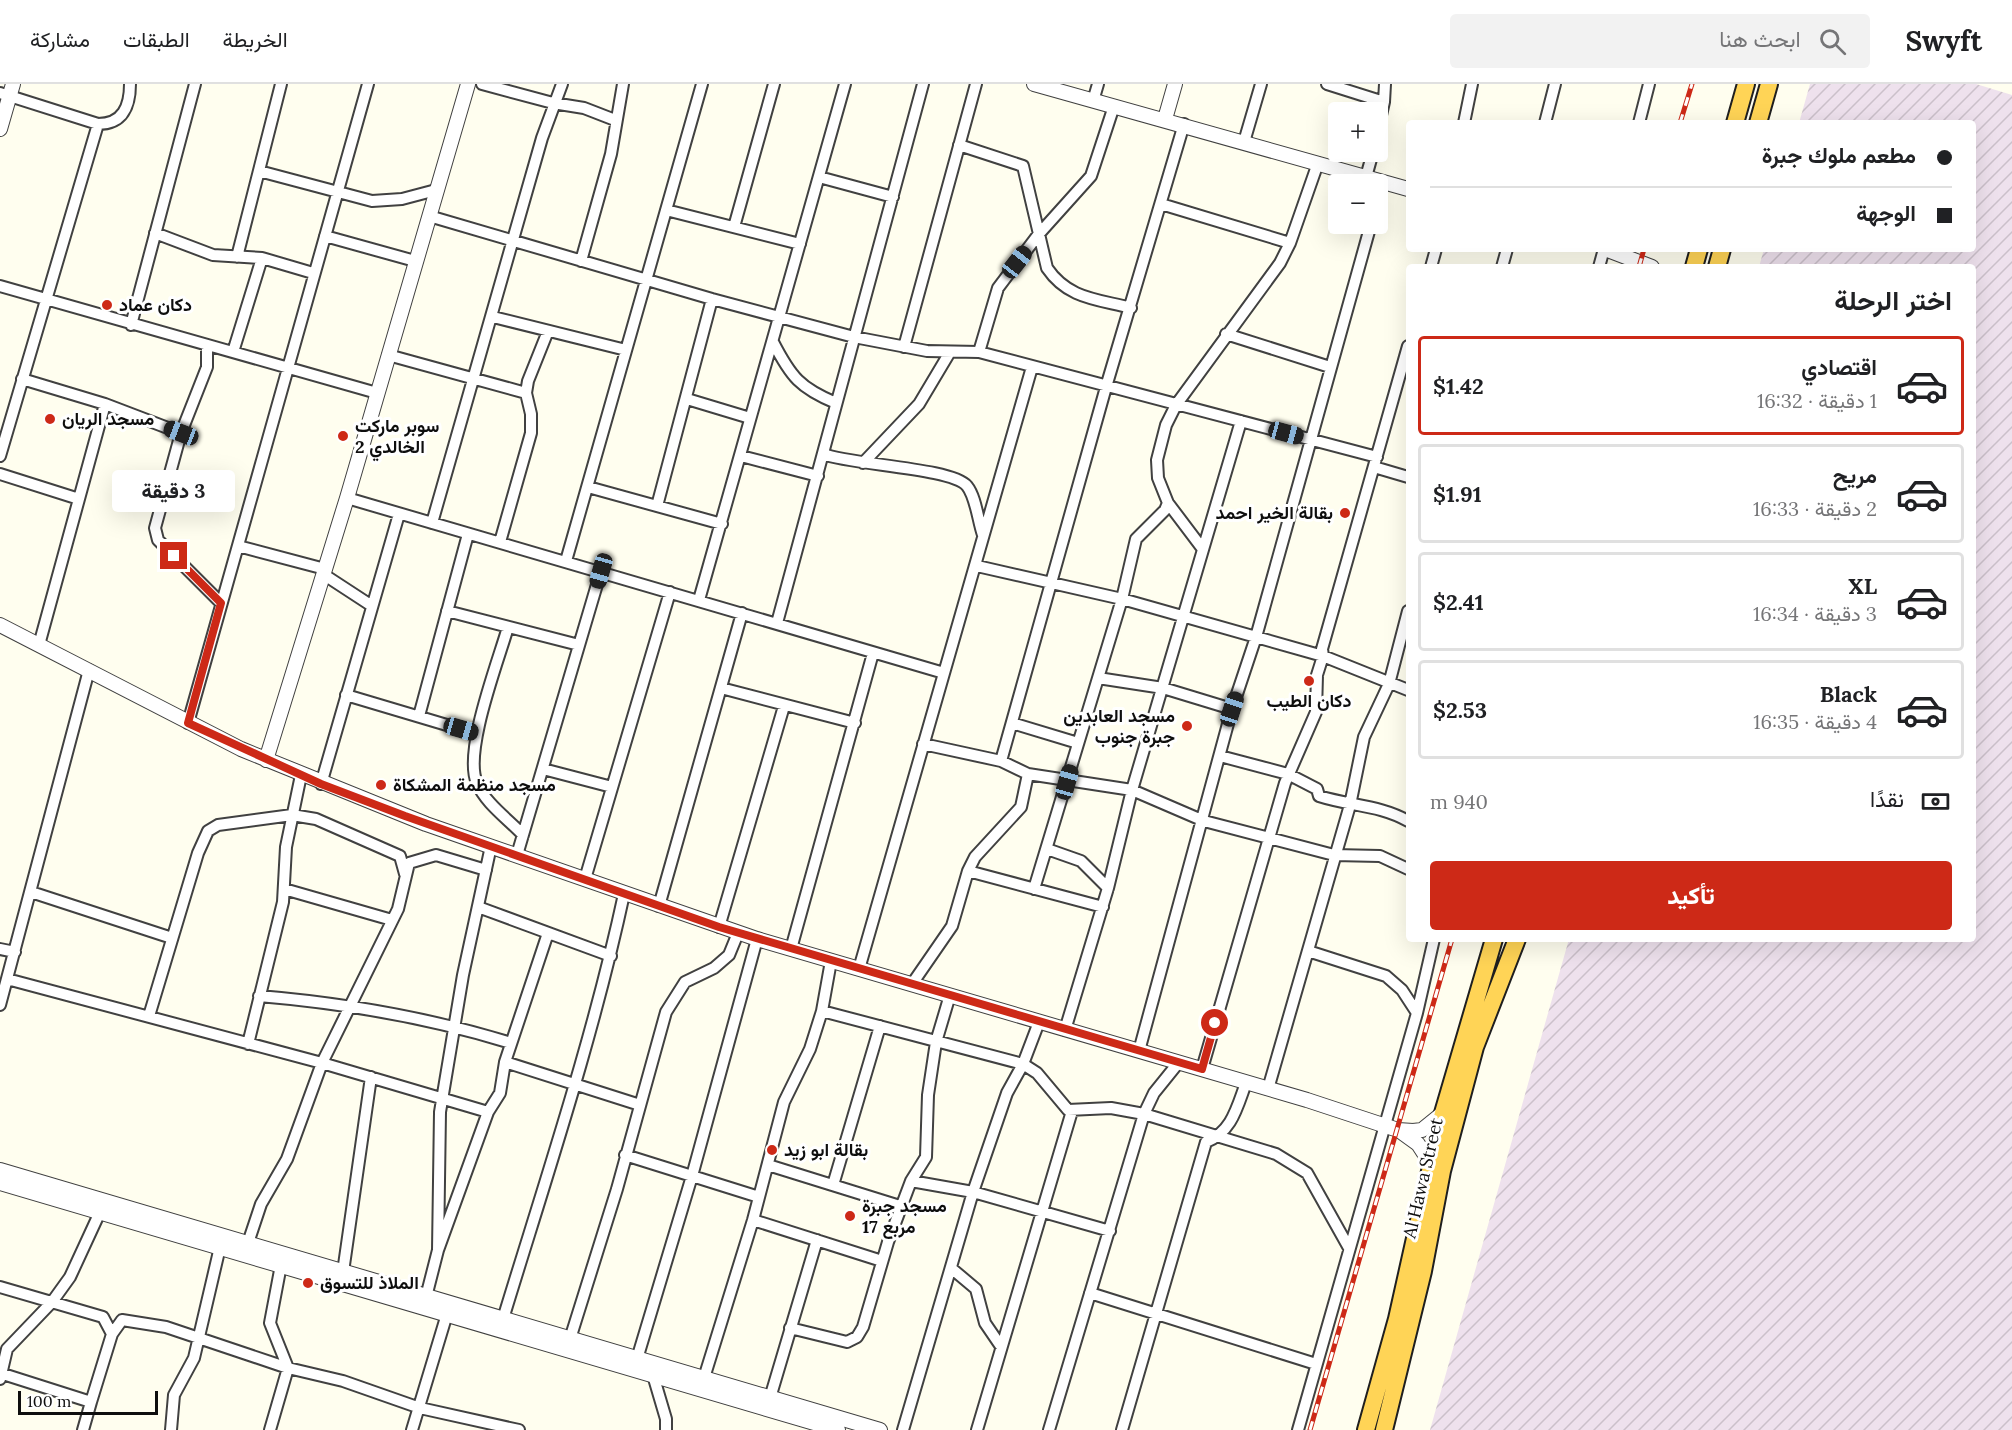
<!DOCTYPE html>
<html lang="ar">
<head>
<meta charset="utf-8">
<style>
	body { margin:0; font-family:Lora,Vazirmatn,serif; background:#f2f2f2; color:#202124; direction:rtl; height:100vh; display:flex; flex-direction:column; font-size:22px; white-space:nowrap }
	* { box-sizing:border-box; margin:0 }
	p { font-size:20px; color:#757577 }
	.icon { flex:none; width:33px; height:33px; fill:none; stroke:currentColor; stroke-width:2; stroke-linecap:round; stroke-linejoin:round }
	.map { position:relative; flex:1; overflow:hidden; direction:ltr }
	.details { position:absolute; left:1406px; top:180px; width:570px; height:678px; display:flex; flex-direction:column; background:#fff; border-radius:6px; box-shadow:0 6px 24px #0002; direction:rtl }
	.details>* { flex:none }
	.guide { position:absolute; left:1406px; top:36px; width:570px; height:132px; border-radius:6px; box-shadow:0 6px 24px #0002; direction:rtl; display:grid; align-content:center; height:132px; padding:0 24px; background:#fff }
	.fabs { position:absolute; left:1328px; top:18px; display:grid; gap:12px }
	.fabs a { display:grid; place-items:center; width:60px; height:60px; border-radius:6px; background:#fff; box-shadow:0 6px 24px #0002; font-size:30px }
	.scale { position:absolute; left:18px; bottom:15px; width:140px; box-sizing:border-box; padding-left:6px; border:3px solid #0e0e0e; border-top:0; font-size:16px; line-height:21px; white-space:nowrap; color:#0e0e0e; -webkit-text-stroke:4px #fff; paint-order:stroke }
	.end { position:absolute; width:27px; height:27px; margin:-14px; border:8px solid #cd2917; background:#fff; box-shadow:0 0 0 3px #fff }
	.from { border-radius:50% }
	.bubble { position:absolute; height:42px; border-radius:6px; background:#fff; box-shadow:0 6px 24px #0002; font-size:20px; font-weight:800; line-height:42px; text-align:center; direction:rtl }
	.car { position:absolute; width:18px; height:36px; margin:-18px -9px; border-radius:8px; box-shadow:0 0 4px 2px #0007; background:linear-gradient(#222 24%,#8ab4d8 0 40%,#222 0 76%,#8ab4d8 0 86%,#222 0) }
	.guide b { display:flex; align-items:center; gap:21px; height:57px; font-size:22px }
	.guide b+b { border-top:2px solid #e0e0e0 }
	.guide i { width:15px; height:15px; background:#202124 }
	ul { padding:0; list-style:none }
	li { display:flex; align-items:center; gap:18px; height:99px; margin:0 12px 9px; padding:0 12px; border:3px solid #e0e0e0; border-radius:6px }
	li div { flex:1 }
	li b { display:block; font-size:22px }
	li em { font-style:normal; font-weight:800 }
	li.current { border-color:#cd2917 }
	li>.icon { width:54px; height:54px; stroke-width:1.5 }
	h2 { padding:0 24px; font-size:27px; line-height:72px }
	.pay { display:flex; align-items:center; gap:15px; height:66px; padding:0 24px; font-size:22px }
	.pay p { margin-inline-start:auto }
	.action { display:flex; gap:12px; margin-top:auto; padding:12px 24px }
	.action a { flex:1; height:69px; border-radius:6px; background:#cd2917; color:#fff; font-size:24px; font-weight:800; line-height:69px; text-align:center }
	header { display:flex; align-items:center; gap:36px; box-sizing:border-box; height:84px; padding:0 30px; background:#fff; border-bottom:2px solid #e0e0e0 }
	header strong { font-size:28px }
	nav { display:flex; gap:33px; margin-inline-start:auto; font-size:21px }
	.search { width:420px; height:54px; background:#f2f2f2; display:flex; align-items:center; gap:15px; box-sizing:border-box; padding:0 21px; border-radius:6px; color:#757577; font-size:22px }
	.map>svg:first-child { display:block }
	.industrial { fill:url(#industrial-furrows) }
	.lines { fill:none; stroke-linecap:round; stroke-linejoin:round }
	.minor-casing { stroke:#414141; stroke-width:14 }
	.tertiary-casing { stroke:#414141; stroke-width:16 }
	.trunk-casing { stroke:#1f1f1f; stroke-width:20 }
	.minor { stroke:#fff; stroke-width:10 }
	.tertiary { stroke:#fff; stroke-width:14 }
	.trunk { stroke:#ffd456; stroke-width:16 }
	.rail-casing { stroke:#cd2917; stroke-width:5 }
	.rail { stroke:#fff; stroke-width:3; stroke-dasharray:9; stroke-linecap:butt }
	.route { stroke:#cd2917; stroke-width:8 }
	.poi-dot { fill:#cd2917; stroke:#fff; stroke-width:2 }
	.labels { text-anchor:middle; stroke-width:6; stroke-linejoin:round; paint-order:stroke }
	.poi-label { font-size:18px; font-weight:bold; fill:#0e0e0e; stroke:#fff; text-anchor:start }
	.street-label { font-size:18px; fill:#0e0e0e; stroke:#fff }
</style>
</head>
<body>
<header>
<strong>Swyft</strong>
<div class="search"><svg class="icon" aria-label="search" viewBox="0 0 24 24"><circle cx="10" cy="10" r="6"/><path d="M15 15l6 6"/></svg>ابحث هنا</div>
<nav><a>الخريطة</a><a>الطبقات</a><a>مشاركة</a></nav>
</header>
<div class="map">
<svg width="2012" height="1346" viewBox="0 0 2012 1346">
	<defs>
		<pattern id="industrial-furrows" width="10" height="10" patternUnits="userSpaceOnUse" patternTransform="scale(1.5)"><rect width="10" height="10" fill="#eee1ed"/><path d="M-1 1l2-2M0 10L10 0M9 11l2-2" fill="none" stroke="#cbc0ca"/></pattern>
	</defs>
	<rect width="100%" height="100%" fill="#fffeef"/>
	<path class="industrial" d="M1810,0H1976L2012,11V1346H1430L1569,855H1972V183H1759L1764,165H1972V39H1799Z"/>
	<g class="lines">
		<defs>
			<path id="minor" d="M482,0L553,19L584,24L615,36
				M1327,0L1384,18
				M0,9L98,40C123,40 130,22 130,0
				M1093,17L1098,0
				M1464,39L1472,0
				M1545,39L1555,0
				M1639,39L1649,0
				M1377,49L1384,18L1385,0
				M1244,58L1261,0
				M959,61L1023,82L1047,184C1068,215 1097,215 1131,224
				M259,87L372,117L402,115L436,106
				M819,93L893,113
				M1366,93L1373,68
				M1377,118L1383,98
				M1161,120L1290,159
				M666,126L800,160
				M429,132L712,215L854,253L927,267L979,268L1377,373
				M734,143L774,0
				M155,149L213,171L262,174L313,189
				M325,152L415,177
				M237,173L281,0
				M581,177L611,70L623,0
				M1431,183L1436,165
				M1502,183L1507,165
				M1599,183L1604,165
				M0,202L377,309
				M493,233L626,266
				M131,241L195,0
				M1226,250L1330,283
				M773,258C791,293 800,304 836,319
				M207,261V283L181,349L155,444L158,456L221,519
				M904,263L976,0
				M233,268L262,174
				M979,268L998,204L1038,151L1091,92L1114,22
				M388,271L526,309
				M22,295L105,320L181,349
				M687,315L750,334
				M823,370C852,381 952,384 967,402C976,413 978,437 983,451
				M0,372L98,40
				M741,372L818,392
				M863,379L919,320L950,268
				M1374,383L1408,393
				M0,390L79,415
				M588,403L722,440
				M347,414L944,589
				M1168,419L1202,464
				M657,422L712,215
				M432,439L542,54L562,0
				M500,458L531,349V330L526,309L528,297L548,247
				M238,462L325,485
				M566,477L702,0
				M977,482L1122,515L1323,572L1408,606
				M323,490L372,522
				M699,516L845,0
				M447,527L579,561
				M777,539L923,0
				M508,543C498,578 463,668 477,699C485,719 508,735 523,751
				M39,561L105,320
				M1098,594L1163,604L1232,625
				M721,604L855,639
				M346,611L477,650
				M419,632L468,450
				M188,639L368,0
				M1012,639L1078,659
				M923,660L1001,677L1028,690L1132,706L1204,737L1334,771L1380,772L1408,785
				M1220,672L1288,690L1317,705L1319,712C1350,722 1380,721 1408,737
				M1001,677L1106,303L1184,40
				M543,685L612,703
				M321,700L399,430
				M1047,765L1081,777L1108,804
				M517,771L601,487
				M968,787L1103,823
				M585,795L670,508
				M284,805L392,836
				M1034,805L1122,515L1136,455L1165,426L1168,419L1158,394L1157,376L1166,341L1176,321L1280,179L1290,159L1318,79
				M31,808L172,854
				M659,822L742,529
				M478,823L611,872
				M719,843L784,622
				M0,865L15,868
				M791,865L873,569
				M1308,867L1386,892L1402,906L1417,929
				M859,885L1032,283
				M7,895L322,979L488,1028
				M912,900L952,842L968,787L975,773L1021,723L1028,690
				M259,912C343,919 430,934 511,959
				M0,921L89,586
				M822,927L1023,980L1037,989L1068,1026L1111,1024L1144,1030L1276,1070L1307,1089L1349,1164
				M149,932L198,769L208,747L218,741L292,731L316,735L400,772L405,790
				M1065,946L1108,804L1132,706L1241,337
				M248,960L283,818L286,763L301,691
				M1139,967L1232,625L1256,553L1371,140
				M505,978L640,1021
				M1202,985L1285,699L1316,628L1317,591L1323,572L1322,565L1408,262
				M1268,1005L1350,721L1364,653L1389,600L1408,527
				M625,1071L759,1113
				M768,1081L903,1123
				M911,1097L973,1108L1110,1147
				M833,1101L880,942
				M753,1136L882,1177
				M248,1159L261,1120L287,1075L322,979L398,825L409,779L436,771L486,786
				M438,1166L440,1028L463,891L491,762
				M951,1184L976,1205L985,1239L1000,1261
				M343,1188L371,993
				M0,1203L103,1233L112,1250
				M1090,1209L1316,1280
				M426,1213L438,1166L488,1028L500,1009L505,978L548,849
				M503,1235C546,1094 593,954 624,810
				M790,1244L847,1258L857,1253L863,1243L888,1158L911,1097L926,1073L928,1011L936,958L950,911
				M570,1255L617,1105L666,928L685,898L714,884L729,871L738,849
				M637,1275L692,1092L757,855
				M3,1290L91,1318L112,1250L122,1236L166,1243L288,1284L343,1297L420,1324L519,1346
				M653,1291L666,1335V1346
				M704,1294L753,1136L784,1018L810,965L822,927L831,877
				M0,1295L7,1265L52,1218L70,1193L100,1128
				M770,1314L817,1156
				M83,1346L91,1318
				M171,1346L174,1311L194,1274L220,1163
				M270,1346L288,1284L270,1239L281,1181
				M412,1346L447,1230
				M903,1346L973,1108L1007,1009L1023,980L1039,938
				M977,1346L1072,1027
				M1049,1346L1144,1030L1154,1009L1179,978
				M1122,1346L1206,1058C1232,1048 1237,1023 1246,999
				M1298,1346L1417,929L1434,855"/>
			<path id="tertiary" d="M1034,0L1408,105
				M1165,35L1175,0
				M0,45L13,0
				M1605,165L1652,183
				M0,541L241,665L426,740L757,855L1307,1016L1398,1046L1413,1047L1422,1046L1443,1029
				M266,676L347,414L468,0
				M1400,1047L1418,1060L1431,1080
				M0,1086L880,1346
				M0,1099L838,1346"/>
			<path id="trunk" d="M1735,39L1746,0
				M1758,39L1769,0
				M1694,183L1699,165
				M1717,183L1722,165
				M1366,1346L1397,1235L1443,1029L1494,855
				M1384,1346L1423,1187L1442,1087L1475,963L1517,855"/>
		</defs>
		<use href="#minor" class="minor-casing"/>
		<use href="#tertiary" class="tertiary-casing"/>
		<use href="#trunk" class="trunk-casing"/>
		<use href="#minor" class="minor"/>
		<use href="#tertiary" class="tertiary"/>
		<use href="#trunk" class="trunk"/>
		<defs>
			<path id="rail" d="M1680,39L1692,0
				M1639,183L1644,165
				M1310,1346L1452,855"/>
		</defs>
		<use href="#rail" class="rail-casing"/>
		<use href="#rail" class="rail"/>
	</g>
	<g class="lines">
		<path class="route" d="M174,472L221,519L188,639L321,700L405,732L719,843L1202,985L1215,939"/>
	</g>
	<g class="poi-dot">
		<circle cx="107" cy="221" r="6"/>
		<circle cx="50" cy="335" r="6"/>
		<circle cx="343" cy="352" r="6"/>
		<circle cx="1345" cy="429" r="6"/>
		<circle cx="1309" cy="597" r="6"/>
		<circle cx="1187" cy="642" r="6"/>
		<circle cx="381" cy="701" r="6"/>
		<circle cx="772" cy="1066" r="6"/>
		<circle cx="850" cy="1132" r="6"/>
		<circle cx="308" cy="1199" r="6"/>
	</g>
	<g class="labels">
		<g class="poi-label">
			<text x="119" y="227">دكان عماد</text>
			<text x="62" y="341">مسجد الريان</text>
			<text x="355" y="348">سوبر ماركت<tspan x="355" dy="21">الخالدي 2</tspan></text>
			<text x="1333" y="435" text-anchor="end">بقالة الخير احمد</text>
			<text x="1309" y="623" text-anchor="middle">دكان الطيب</text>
			<text x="1175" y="638" text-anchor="end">مسجد العابدين<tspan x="1175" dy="21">جبرة جنوب</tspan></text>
			<text x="393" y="707">مسجد منظمة المشكاة</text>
			<text x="784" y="1072">بقالة ابو زيد</text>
			<text x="862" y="1128">مسجد جبرة<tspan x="862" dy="21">مربع 17</tspan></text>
			<text x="320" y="1205">الملاذ للتسوق</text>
		</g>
		<g class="street-label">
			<text transform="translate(1423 1094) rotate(-77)" y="6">Al Hawa Street</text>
		</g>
	</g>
</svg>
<div class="fabs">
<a>+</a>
<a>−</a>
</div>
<div class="scale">100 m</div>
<i class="end from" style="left:1215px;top:939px"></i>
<i class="end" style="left:174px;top:472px"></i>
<div class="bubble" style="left:112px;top:386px;width:123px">3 دقيقة</div>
<i class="car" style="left:1017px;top:178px;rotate:38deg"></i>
<i class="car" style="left:181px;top:349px;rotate:291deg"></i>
<i class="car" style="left:1286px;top:349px;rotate:105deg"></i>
<i class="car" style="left:601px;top:487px;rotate:196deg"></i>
<i class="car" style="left:1232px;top:625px;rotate:18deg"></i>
<i class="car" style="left:461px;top:645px;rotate:106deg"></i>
<i class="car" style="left:1067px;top:698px;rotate:16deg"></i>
<div class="guide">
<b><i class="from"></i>مطعم ملوك جبرة</b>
<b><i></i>الوجهة</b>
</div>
<section class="details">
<h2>اختر الرحلة</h2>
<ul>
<li class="current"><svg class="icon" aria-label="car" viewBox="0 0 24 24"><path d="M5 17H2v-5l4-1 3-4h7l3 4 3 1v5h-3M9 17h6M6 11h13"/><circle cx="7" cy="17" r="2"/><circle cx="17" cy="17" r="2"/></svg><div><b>اقتصادي</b><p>1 دقيقة · 16:32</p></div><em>$1.42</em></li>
<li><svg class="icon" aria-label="car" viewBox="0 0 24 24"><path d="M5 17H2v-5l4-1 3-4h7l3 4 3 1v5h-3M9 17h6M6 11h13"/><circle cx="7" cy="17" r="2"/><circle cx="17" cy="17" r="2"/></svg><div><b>مريح</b><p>2 دقيقة · 16:33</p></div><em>$1.91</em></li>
<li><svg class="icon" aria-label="car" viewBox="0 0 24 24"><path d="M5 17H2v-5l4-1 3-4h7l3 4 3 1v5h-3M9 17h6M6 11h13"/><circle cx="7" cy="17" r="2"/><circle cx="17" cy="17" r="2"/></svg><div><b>XL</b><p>3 دقيقة · 16:34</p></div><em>$2.41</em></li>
<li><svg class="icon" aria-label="car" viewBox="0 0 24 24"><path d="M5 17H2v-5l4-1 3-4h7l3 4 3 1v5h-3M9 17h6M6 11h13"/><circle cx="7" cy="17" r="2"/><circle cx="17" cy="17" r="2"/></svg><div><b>Black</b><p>4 دقيقة · 16:35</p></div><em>$2.53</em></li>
</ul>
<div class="pay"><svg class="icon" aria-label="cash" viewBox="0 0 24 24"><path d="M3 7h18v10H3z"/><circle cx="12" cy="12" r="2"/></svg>نقدًا<p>940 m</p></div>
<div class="action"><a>تأكيد</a></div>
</section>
</div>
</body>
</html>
